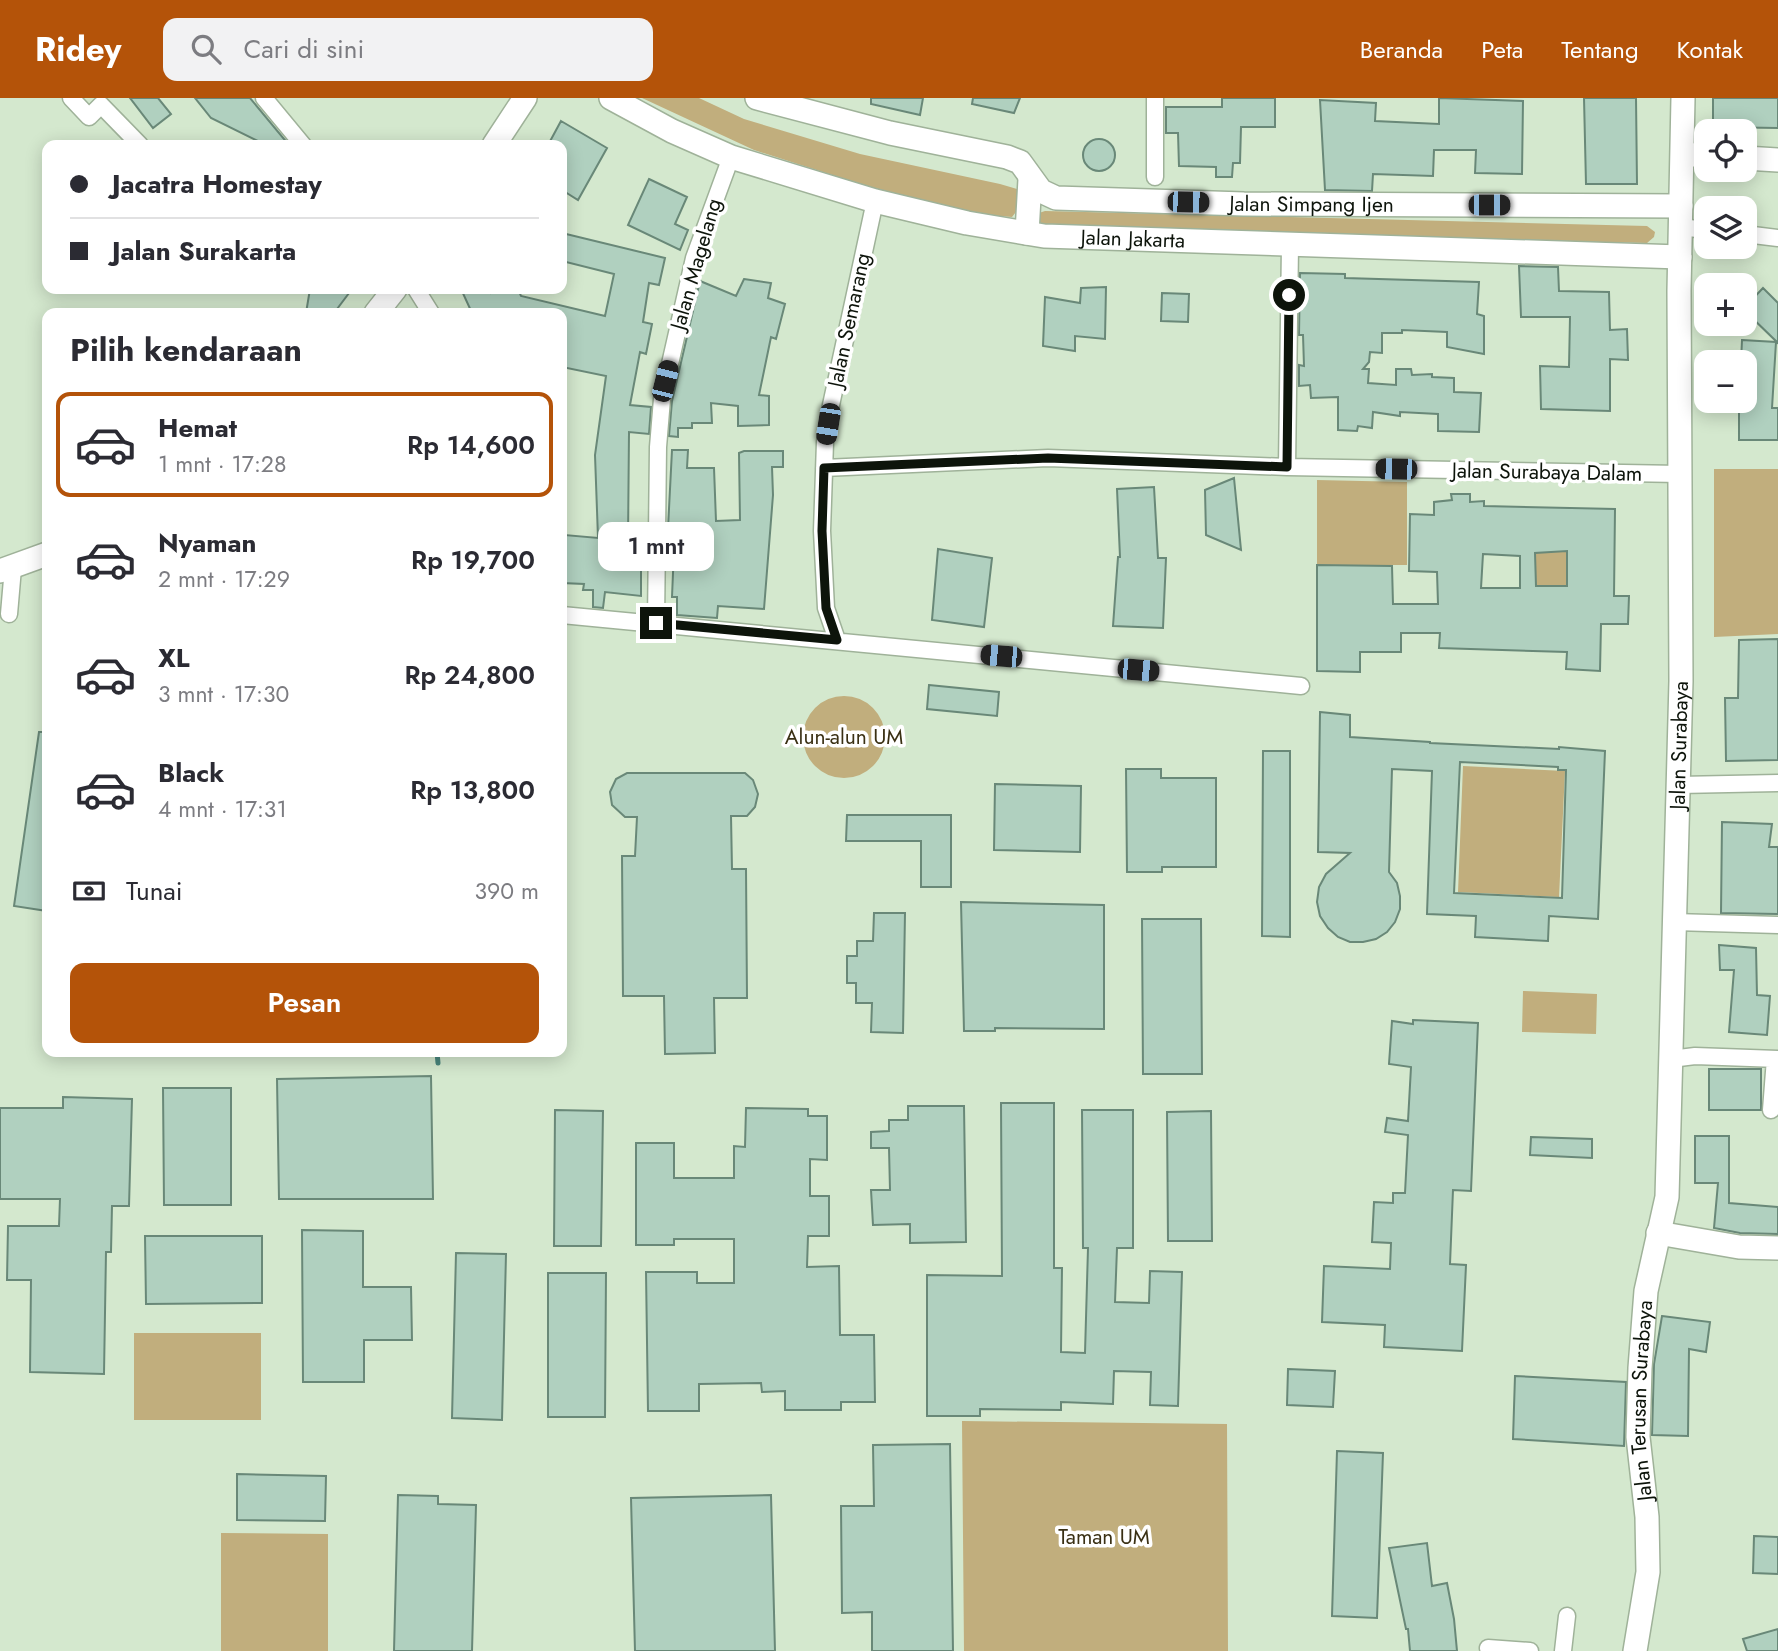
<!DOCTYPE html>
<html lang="id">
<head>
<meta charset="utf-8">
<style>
	body { margin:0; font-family:Jost,sans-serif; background:#f2f2f3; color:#2b2b33; height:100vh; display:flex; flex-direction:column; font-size:26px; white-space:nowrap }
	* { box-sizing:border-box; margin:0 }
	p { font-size:23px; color:#7c7c81 }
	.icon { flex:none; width:38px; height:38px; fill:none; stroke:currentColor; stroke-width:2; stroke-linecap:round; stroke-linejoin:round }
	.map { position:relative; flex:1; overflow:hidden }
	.details { position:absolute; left:42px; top:210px; width:525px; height:749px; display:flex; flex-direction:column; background:#fff; border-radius:14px; box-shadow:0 4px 18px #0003 }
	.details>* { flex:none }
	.guide { position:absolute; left:42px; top:42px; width:525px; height:154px; border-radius:14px; box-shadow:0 4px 18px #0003; display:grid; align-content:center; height:154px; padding:0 28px; background:#fff }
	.fabs { position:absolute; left:1694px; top:21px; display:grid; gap:14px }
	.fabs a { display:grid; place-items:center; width:63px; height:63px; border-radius:14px; background:#fff; box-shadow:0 4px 18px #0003; font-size:35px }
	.end { position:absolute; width:32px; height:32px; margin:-16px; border:9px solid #0d140b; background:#fff; box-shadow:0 0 0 4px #fff }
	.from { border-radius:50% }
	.bubble { position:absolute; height:49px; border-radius:14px; background:#fff; box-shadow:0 4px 18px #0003; font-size:23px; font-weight:600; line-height:49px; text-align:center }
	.car { position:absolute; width:21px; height:42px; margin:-21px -10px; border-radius:9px; box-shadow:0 0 5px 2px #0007; background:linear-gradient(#222 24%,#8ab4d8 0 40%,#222 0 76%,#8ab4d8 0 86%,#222 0) }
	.guide b { display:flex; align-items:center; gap:24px; height:66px; font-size:26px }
	.guide b+b { border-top:2px solid #e1e1e2 }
	.guide i { width:18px; height:18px; background:#2b2b33 }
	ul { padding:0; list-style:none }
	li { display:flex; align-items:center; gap:21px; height:105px; margin:0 14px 10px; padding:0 14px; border:4px solid transparent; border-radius:14px }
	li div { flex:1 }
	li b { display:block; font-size:26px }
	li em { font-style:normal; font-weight:600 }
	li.on { border-color:#b45309 }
	li>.icon { width:63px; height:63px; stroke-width:1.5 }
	h2 { padding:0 28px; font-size:32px; line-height:84px }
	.pay { display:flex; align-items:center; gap:18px; height:77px; padding:0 28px; font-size:26px }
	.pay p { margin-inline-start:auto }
	.primary-button { display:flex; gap:14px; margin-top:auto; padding:14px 28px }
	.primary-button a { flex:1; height:80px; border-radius:14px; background:#b45309; color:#fff; font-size:28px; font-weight:600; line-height:80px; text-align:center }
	header { display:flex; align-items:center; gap:42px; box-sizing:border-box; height:98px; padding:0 35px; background:#b45309; color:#fff }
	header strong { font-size:33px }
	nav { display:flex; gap:38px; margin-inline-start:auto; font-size:24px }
	.search { width:490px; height:63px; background:#f2f2f3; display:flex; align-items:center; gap:18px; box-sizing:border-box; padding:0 24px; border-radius:14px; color:#7c7c81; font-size:26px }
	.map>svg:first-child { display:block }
	.green { fill:#c1ae7d }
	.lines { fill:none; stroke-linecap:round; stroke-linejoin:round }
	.stream { stroke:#48857c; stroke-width:5 }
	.building { fill:#b0d0bf; stroke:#698878; stroke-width:2; fill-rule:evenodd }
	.street-casing { stroke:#9fb299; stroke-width:19 }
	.secondary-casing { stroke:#9fb299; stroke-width:26 }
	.street { stroke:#fff; stroke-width:16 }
	.secondary { stroke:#fff; stroke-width:23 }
	.route { stroke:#0d140b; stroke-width:9 }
	.labels { text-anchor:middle; stroke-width:7; stroke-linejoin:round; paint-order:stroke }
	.street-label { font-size:21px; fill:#0d140b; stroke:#fff }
	.park-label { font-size:21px; fill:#3a3014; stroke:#fff }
</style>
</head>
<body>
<header>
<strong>Ridey</strong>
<div class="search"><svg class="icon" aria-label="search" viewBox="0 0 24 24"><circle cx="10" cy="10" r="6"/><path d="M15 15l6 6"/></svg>Cari di sini</div>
<nav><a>Beranda</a><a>Peta</a><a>Tentang</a><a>Kontak</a></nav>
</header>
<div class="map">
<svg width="1778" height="1553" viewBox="0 0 1778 1553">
	<rect width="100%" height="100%" fill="#d4e8ce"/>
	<path class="green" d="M642,0H699L744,21L860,56L1000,86L1017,91L1019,110L1012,119L974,116L910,102L754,52Z
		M1045,113L1647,128L1655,134L1654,139L1647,145L1126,134L1044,128L1037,123L1039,115Z
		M1714,371H1778V536L1714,539Z
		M1317,382L1407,384V467H1317Z
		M1567,440V497L1550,498V488H1536L1535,455Z
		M803 639a41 41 0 1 1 82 0a41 41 0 1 1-82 0Z
		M1463,668L1565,673L1559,799L1458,794Z
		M1523,893L1597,896L1596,936L1522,934Z
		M134,1235H261V1322H134Z
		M962,1323L1227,1326L1228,1553H964Z
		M221,1435L328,1436V1553H221Z"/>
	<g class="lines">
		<path class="stream" d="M437,954L438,965"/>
	</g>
	<path class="building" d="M130,0H158L171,16L153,30Z
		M195,0H250L289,47H266L211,20Z
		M871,0H923L920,17L871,6Z
		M973,0H1020L1014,15L972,6Z
		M1222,0H1275V29H1241L1240,65H1233L1232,79H1216V69L1179,68L1178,35H1166V9H1222Z
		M1439,0L1523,3L1522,76L1475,75L1476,52H1434L1433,78L1373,76L1372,93L1325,92L1320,2L1376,5L1375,23L1439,26Z
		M1584,0H1636L1637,86H1586Z
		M1713,0H1778V30L1713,29Z
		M561,23L607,50L578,102L562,92V47H548Z
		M1083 57a16 16 0 1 1 32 0a16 16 0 1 1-32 0Z
		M649,81L687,99L675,126L688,132L680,152L628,127Z
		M562,135L665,160L659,187L649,185L643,224L652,226L646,256L640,254L630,307L651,309L649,336L629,334L628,443L641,444V498L605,494L603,510L593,509V492H583L584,486L562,485V443H565V437L598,440L595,357L606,278L562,269V215H472L461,191H489L491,195L502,191H518L521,198L605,218L614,176L562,163Z
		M1519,168L1558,169L1559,193L1609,194L1610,232L1627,231L1628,262L1610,261V313L1541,311L1540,268L1569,269L1570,219H1521Z
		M1300,175L1345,176V180L1479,184L1477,216L1484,218V256L1447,249V234L1402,232V235H1382V255L1370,254L1369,264L1363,271H1369L1368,285L1396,287V271H1411L1412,277L1432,276V279L1454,280V294L1481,295L1479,334L1438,333V316L1400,314V318L1373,314L1372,330L1358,328L1357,333L1338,332V299L1311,300L1310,287L1299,288V267L1304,268L1303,237H1299Z
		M744,181L771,185L768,200L785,206L776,241L771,239L759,297L769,298V327L738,328V308L711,305L712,325H692V330H678V339L669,338L672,303L700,183L736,198Z
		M1106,189L1105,241L1075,238V253L1043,248L1045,199L1080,205L1081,190Z
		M1763,190L1778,205V245L1745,213V209Z
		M310,191H352L334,215H306Z
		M1162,195L1189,196L1188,224L1161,223Z
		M1742,242L1776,244L1772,310H1778V342H1739V303H1745V264H1741Z
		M672,352H688L687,370H714L716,423L740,422L739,355L744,353H783V369H772L773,397L764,511L718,508L717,520L677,517V499H672L674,451L667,450Z
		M1234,380L1241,452L1206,437L1205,392Z
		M1154,389L1158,460H1166L1163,530L1113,528L1118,459H1120L1117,391Z
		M1451,396H1470V404L1484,403V408L1615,411L1614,498H1629L1628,526H1601L1600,573L1566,571L1567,554L1439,550L1440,535H1401V554H1360V574L1317,573V467L1392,468L1393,506H1438L1437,474L1409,473L1410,416L1434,417V404L1452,402ZM1567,453V488H1536L1535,455ZM1483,456L1520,458V490H1481Z
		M938,451L992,460L984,529L932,522Z
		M1778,541V662L1726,663L1725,600H1738L1739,542Z
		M929,587L999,594L997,618L927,611Z
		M1320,614L1350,617V639L1430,644V645L1559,651V649L1605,653L1598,821L1549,818L1548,843L1475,839L1476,818L1427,816L1432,673L1392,671L1389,774L1397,785L1400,798V811L1395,824L1387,834L1376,841L1363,844H1350L1338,839L1328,830L1320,818L1317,804L1319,789L1326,776L1350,755L1318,754ZM1460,664L1558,669V672H1566L1562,800L1454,795Z
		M39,634H47V813L14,808Z
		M1263,653H1290V839L1262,838Z
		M1126,671H1161V680H1216V769H1162V774H1127Z
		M627,675H745L753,682L758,696L755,709L747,718H731L732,771H746L747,900H714L715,955L665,956L664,898H623L622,758H635L637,719H625L612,707L610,694L616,681Z
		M995,686L1081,688L1080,754L994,752Z
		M847,717H951V789H921V743H846Z
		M1722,724L1772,726L1769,749H1778V816L1721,815Z
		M961,804L1104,807V931L995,930V933H964Z
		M874,815H905L903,935L871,934L872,905H856V885H847V858H857V843H873Z
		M1142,821H1201L1202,976H1143Z
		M1719,847L1756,850L1757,897L1770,898L1767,937L1729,934L1734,872H1720Z
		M1413,922L1478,925L1471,1093L1453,1092L1450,1166L1466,1167L1462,1253L1384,1249L1385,1227L1322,1224L1324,1168L1390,1171L1391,1145L1372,1144L1374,1104L1393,1105V1095H1405L1408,1037L1385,1034L1387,1020L1408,1023L1411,969L1389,966L1392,923L1413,926Z
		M1709,971H1761V1012H1709Z
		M431,978L433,1101H279L277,981Z
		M163,990H231V1107H164Z
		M63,999L132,1001L129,1108H112L111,1154H106L104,1276L30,1274L31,1182H7L8,1128H59L60,1101H0V1010H63Z
		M1001,1005H1054V1170H1062L1061,1254L1085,1255L1088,1150H1083L1082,1012H1133V1150H1117L1115,1204L1149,1205L1150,1173L1182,1174L1178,1308L1150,1307L1151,1274L1114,1273L1113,1306L1061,1304V1312L980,1311V1318H927V1177L1002,1178Z
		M908,1008H964L966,1144L910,1145V1126L873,1127L871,1092H890L889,1050H871V1034L889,1033V1022H908Z
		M746,1010L808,1011V1018H827V1062L810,1061V1098H829V1138H808L807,1169L839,1168L840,1237H874L875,1304H841V1312H785V1293L762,1294L761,1285L699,1286V1313H648L646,1174H697V1185H734V1141H674V1147H636V1045H674V1080H734V1048L745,1049Z
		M555,1012L603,1013L601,1148H554Z
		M1211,1013L1212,1143H1168L1167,1014Z
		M1695,1038H1729V1105L1778,1109V1136L1740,1135L1714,1130L1718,1085H1695Z
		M1531,1039L1592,1041V1060L1530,1057Z
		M302,1132L363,1133V1189H411L412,1242H364V1284H303Z
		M145,1138H262V1205L146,1206Z
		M456,1155L506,1156L502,1322L452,1320Z
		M548,1175H606L605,1319H548Z
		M1662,1218L1710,1224L1706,1254L1689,1251L1688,1338L1652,1337L1654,1266Z
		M1288,1271L1335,1273L1333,1309L1287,1307Z
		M1515,1278L1626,1284L1624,1348L1513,1341Z
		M950,1346L953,1553H872V1514L842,1515L841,1408H874L873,1347Z
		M1337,1353L1383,1355L1377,1520L1332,1518Z
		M237,1376L326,1378L325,1423L237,1422Z
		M398,1397L438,1398V1406L476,1407L472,1553H394Z
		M771,1397L775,1553H635L631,1400Z
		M1754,1438L1778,1439V1476L1753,1475Z
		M1427,1445L1432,1488L1447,1485L1454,1521L1457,1553H1410L1408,1531H1406L1389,1450Z
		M1778,1531V1553H1747L1743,1541Z"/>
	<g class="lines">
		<defs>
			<path id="street" d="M71,0L89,19L101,7L140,47
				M264,0L303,47
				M1155,0V79
				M1680,129L1706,132
				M1745,136L1778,140
				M416,191L431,215
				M1287,369L1680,376
				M824,370L1048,360L1287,369L1290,147
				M9,516L13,470
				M562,517L1301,588
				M656,525L658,349L662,301L694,160L731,59
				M837,542L826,510L822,433L825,344L831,307L875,103
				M1679,687L1778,685
				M1674,824L1778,827
				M1671,961L1695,958L1778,961
				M1771,1012L1775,961
				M1489,1553L1488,1550L1530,1553
				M1563,1553L1567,1518"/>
			<g id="secondary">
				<path id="s1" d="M611,0L672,33L731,59L875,103L967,125L1044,138L1680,159"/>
				<path id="s2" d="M757,0L890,35L1007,59L1020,64L1041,93L1056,100L1244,106L1681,108"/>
				<path d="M494,47L525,0"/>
				<path d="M1683,56L1706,58"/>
				<path d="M1745,60L1778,62"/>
				<path d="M1027,135L1030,81"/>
				<path d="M376,215L395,191"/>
				<path d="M0,473L47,456"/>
				<path d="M1658,1135L1739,1149L1778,1150"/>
				<path id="s3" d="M1635,1553L1648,1474L1647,1419L1638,1339L1640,1270L1646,1193L1667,1099L1681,583L1679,193L1683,0"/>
			</g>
		</defs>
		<use href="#street" class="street-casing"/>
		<use href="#secondary" class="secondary-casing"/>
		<use href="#street" class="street"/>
		<use href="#secondary" class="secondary"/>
	</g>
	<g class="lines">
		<path class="route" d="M656,525L837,542L826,510L822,433L824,370L1048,360L1287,369L1289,197"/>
	</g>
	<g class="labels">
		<g class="street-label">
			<text dy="7" stroke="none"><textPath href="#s2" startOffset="579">Jalan Simpang Ijen</textPath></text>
			<text dy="7" stroke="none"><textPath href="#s1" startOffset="546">Jalan Jakarta</textPath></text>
			<text transform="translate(696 166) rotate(-74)" y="7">Jalan Magelang</text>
			<text transform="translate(849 222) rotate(-78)" y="7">Jalan Semarang</text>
			<text transform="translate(1547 374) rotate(1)" y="7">Jalan Surabaya Dalam</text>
			<text dy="7" stroke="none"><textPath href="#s3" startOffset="910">Jalan Surabaya</textPath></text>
			<text dy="7" stroke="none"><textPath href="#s3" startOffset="252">Jalan Terusan Surabaya</textPath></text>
		</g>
		<g class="park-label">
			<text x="844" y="646">Alun-alun UM</text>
			<text x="1104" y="1446">Taman UM</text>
		</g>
	</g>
</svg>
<div class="fabs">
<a><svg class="icon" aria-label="locate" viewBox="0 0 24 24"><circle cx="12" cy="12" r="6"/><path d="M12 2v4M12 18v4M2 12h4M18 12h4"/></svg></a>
<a><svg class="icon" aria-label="layers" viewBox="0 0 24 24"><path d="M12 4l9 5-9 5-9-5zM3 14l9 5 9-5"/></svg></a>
<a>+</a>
<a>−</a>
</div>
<i class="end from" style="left:1289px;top:197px"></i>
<i class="end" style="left:656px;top:525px"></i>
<div class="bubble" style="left:598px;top:424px;width:116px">1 mnt</div>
<i class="car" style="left:1188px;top:104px;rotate:91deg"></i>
<i class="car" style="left:1489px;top:107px;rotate:90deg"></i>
<i class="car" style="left:665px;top:283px;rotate:14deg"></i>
<i class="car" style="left:828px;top:326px;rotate:189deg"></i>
<i class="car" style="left:1396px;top:371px;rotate:271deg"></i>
<i class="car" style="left:1001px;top:558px;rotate:275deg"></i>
<i class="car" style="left:1138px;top:572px;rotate:95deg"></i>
<div class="guide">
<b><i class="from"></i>Jacatra Homestay</b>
<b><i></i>Jalan Surakarta</b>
</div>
<section class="details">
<h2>Pilih kendaraan</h2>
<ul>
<li class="on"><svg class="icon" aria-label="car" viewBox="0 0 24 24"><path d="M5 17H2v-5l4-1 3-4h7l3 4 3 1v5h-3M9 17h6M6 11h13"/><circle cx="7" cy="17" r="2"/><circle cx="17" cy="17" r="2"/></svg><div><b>Hemat</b><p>1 mnt · 17:28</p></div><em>Rp 14,600</em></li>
<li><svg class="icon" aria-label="car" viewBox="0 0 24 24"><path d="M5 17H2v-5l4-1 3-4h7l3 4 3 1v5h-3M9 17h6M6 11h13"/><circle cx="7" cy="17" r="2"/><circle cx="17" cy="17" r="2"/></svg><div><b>Nyaman</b><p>2 mnt · 17:29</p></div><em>Rp 19,700</em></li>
<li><svg class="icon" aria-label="car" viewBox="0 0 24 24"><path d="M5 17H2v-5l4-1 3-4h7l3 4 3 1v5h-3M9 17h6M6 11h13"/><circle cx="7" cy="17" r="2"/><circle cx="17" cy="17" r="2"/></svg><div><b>XL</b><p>3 mnt · 17:30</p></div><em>Rp 24,800</em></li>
<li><svg class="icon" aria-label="car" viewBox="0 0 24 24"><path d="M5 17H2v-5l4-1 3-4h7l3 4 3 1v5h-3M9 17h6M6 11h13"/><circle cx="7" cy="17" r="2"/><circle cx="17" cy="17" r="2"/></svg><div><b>Black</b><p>4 mnt · 17:31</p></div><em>Rp 13,800</em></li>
</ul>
<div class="pay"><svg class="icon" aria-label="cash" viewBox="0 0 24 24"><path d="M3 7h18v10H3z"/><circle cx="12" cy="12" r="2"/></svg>Tunai<p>390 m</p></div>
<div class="primary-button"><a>Pesan</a></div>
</section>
</div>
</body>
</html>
